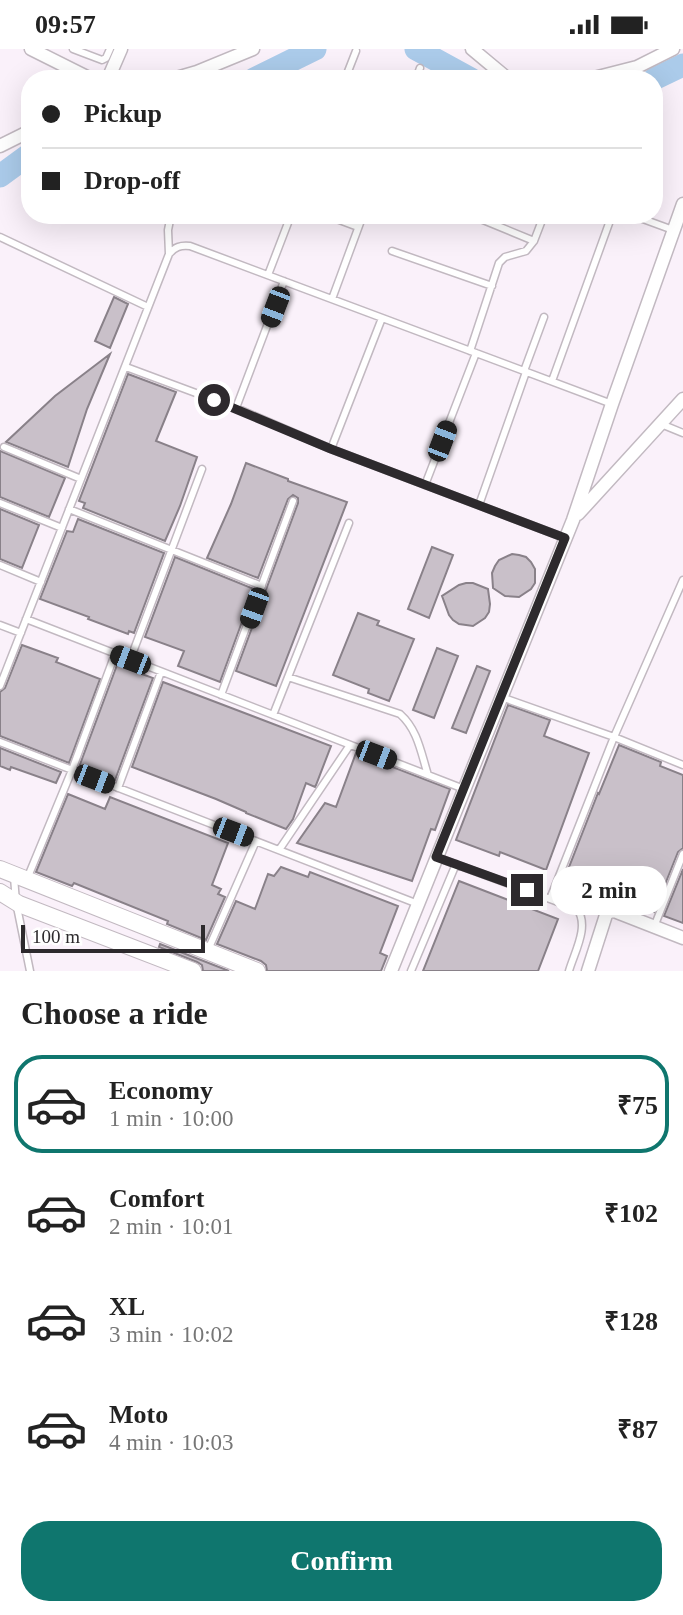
<!DOCTYPE html>
<html lang="en">
<head>
<meta charset="utf-8">
<style>
	body { margin:0; font-family:"Times New Roman",serif; background:#f6f6f6; color:#222; height:100vh; display:flex; flex-direction:column; font-size:26px; white-space:nowrap }
	* { box-sizing:border-box; margin:0 }
	p { font-size:23px; color:#767676 }
	.icon { flex:none; width:38px; height:38px; fill:none; stroke:currentColor; stroke-width:2; stroke-linecap:round; stroke-linejoin:round }
	.map { position:relative; height:922px; overflow:hidden }
	.panel { display:flex; flex-direction:column; background:#fff; flex:1 }
	.panel>* { flex:none }
	.banner { position:absolute; left:21px; top:21px; width:642px; height:154px; border-radius:28px; box-shadow:0 7px 28px #0002; display:grid; align-content:center; height:154px; padding:0 21px; background:#fff }
	.scale { position:absolute; left:21px; bottom:18px; width:184px; box-sizing:border-box; padding-left:7px; border:4px solid #2d2a2d; border-top:0; font-size:19px; line-height:24px; white-space:nowrap; color:#2d2a2d; -webkit-text-stroke:5px #fff; paint-order:stroke }
	.end { position:absolute; width:32px; height:32px; margin:-16px; border:9px solid #2d2a2d; background:#fff; box-shadow:0 0 0 4px #fff }
	.from { border-radius:50% }
	.bubble { position:absolute; height:49px; border-radius:24px; background:#fff; box-shadow:0 7px 28px #0002; font-size:23px; font-weight:700; line-height:49px; text-align:center }
	.car { position:absolute; width:21px; height:42px; margin:-21px -10px; border-radius:9px; box-shadow:0 0 5px 2px #0007; background:linear-gradient(#222 24%,#8ab4d8 0 40%,#222 0 76%,#8ab4d8 0 86%,#222 0) }
	.banner b { display:flex; align-items:center; gap:24px; height:66px; font-size:26px }
	.banner b+b { border-top:2px solid #e0e0e0 }
	.banner i { width:18px; height:18px; background:#222 }
	ul { padding:0; list-style:none }
	li { display:flex; align-items:center; gap:21px; height:98px; margin:0 14px 10px; padding:0 7px; border:4px solid transparent; border-radius:28px }
	li div { flex:1 }
	li b { display:block; font-size:26px }
	li em { font-style:normal; font-weight:700 }
	li.active { border-color:#0f766e }
	li>.icon { width:63px; height:63px; stroke-width:1.5 }
	h2 { padding:0 21px; font-size:32px; line-height:84px }
	.action { display:flex; gap:14px; margin-top:auto; padding:14px 21px }
	.action a { flex:1; height:80px; border-radius:28px; background:#0f766e; color:#fff; font-size:28px; font-weight:700; line-height:80px; text-align:center }
	.status { display:flex; justify-content:space-between; align-items:center; height:49px; padding:0 35px; background:#fff; direction:ltr }
	.status svg { height:19px; fill:currentColor }
	.map>svg:first-child { display:block }
	.lines { fill:none; stroke-linecap:round; stroke-linejoin:round }
	.river { stroke:#abcbea; stroke-width:23 }
	.building { fill:#c9c0c9; stroke:#898189; stroke-width:2 }
	.lane-casing { stroke:#c2b9c1; stroke-width:9 }
	.street-casing { stroke:#c2b9c1; stroke-width:15 }
	.secondary-casing { stroke:#c2b9c1; stroke-width:18 }
	.lane { stroke:#fff; stroke-width:6 }
	.street { stroke:#fff; stroke-width:12 }
	.secondary { stroke:#fff; stroke-width:16 }
	.route { stroke:#2d2a2d; stroke-width:9 }
</style>
</head>
<body>
<div class="status"><b>09:57</b><svg viewBox="0 0 49 12"><path d="M0 12V9h3v3zM5 12V6h3v6zM10 12V3h3v9zM15 12V0h3v12zM26 1h20v11H26zM47 4h2v5h-2z"/></svg></div>
<div class="map">
<svg width="683" height="922" viewBox="0 0 683 922">
	<rect width="100%" height="100%" fill="#faf1fa"/>
	<g class="lines">
		<path class="river" d="M416,0L471,30
			M254,30L315,0
			M654,30L683,16
			M0,127L30,105"/>
	</g>
	<path class="building" d="M114,248L128,255L110,299L95,292Z
		M110,305L87,360L68,418L6,393L55,347Z
		M128,325L176,343L156,392L197,408L180,457L165,492L83,459L85,454L79,452Z
		M0,402L65,429L49,468L0,448Z
		M246,414L288,430V432L347,453L276,637L236,622L298,454V449L293,446L288,450L258,529L207,509L231,455Z
		M0,460L39,476L22,519L0,510Z
		M78,470L164,504L134,584L129,582L128,585L88,570L89,568L40,550L67,482L73,483Z
		M432,498L453,506L429,569L408,560Z
		M512,505L519,506L526,508L531,513L535,520V534L531,540L519,548L505,547L493,539L492,524L495,517L499,511Z
		M175,508L254,540L220,633L178,617L184,602L145,588Z
		M466,534H473L488,540L490,555L489,563L485,569L473,577L459,575L453,571L449,566L442,547L459,536Z
		M358,564L379,572L377,576L414,590L389,652L368,644L369,640L333,626Z
		M22,596L58,609L56,613L100,630L69,714L0,687V643L5,639Z
		M437,599L458,607L434,669L413,661Z
		M117,616L153,629L115,731L79,718Z
		M477,617L490,622L466,684L452,679Z
		M163,633L331,697L316,736L315,738L306,734L293,770L286,780L246,764V763L216,750L132,718Z
		M508,656L550,671L544,687L589,704L546,821L500,803L499,807L456,791Z
		M619,696L661,713L660,717L683,726V799L678,803L654,863L564,831L598,744L599,745Z
		M0,699L61,723L56,734L11,718L10,721L0,717Z
		M356,704L450,740L435,781L431,780L412,832L297,794L325,754L336,758Z
		M68,745L105,760L110,748L228,794L212,836L221,840L218,845L225,848L206,891L167,875L168,872L74,834L72,837L36,823Z
		M281,818L308,828L310,823L398,857L380,904L387,907L381,922H267L266,916L261,912L217,895L236,852L255,860L268,825L274,827Z
		M683,820V874L664,867Z
		M459,832L558,870L538,922H423Z
		M160,895L229,922H203L202,916L197,913L159,898Z"/>
	<g class="lines">
		<defs>
			<path id="lane" d="M73,0L102,11L106,9L110,0
				M347,25L356,2
				M346,30L347,25L358,30
				M416,30L420,19
				M326,166L358,178
				M471,166L534,192
				M632,166L673,181
				M0,188L148,258
				M392,202L492,237
				M169,205L168,181L171,166
				M268,226L291,166
				M332,250L363,166
				M470,302L499,214L505,208L526,202L534,192L544,166
				M126,318L236,359L331,400L565,489
				M524,322L544,268
				M552,332L612,166
				M236,359L284,232
				M661,375L683,384
				M4,398L81,430
				M331,400L382,269
				M425,436L476,304
				M0,454L62,479
				M479,456L526,323
				M69,460L262,537
				M0,516L41,533
				M26,570L464,740
				M0,576L21,584
				M130,611L202,420
				M288,628L400,665C418,681 421,704 428,726
				M0,637L169,205C175,198 180,196 190,197L612,355
				M221,646L293,452
				M501,648L614,688L683,716
				M273,666L349,474
				M0,693L418,855
				M118,739L161,623
				M279,801L350,696
				M436,808L577,860C590,877 574,904 569,922
				M14,828L16,853L30,922
				M27,830L72,721L115,605
				M550,850L614,688L683,531
				M654,878L683,805
				M208,901L256,792
				M411,922L456,815"/>
			<path id="street" d="M31,0L91,30
				M472,0L508,30
				M108,30L121,0
				M173,30L197,23L253,0
				M590,30L637,18L673,0
				M0,97L30,82
				M578,465L683,350
				M391,922L573,471L612,355L683,155
				M588,922L606,866L609,863L614,862L683,889"/>
			<path id="secondary" d="M0,820L257,922
				M0,843L19,855L193,922"/>
		</defs>
		<use href="#lane" class="lane-casing"/>
		<use href="#street" class="street-casing"/>
		<use href="#secondary" class="secondary-casing"/>
		<use href="#lane" class="lane"/>
		<use href="#street" class="street"/>
		<use href="#secondary" class="secondary"/>
	</g>
	<g class="lines">
		<path class="route" d="M214,351L331,400L565,489L436,808L527,841"/>
	</g>
</svg>
<div class="scale">100 m</div>
<i class="end from" style="left:214px;top:351px"></i>
<i class="end" style="left:527px;top:841px"></i>
<div class="bubble" style="left:551px;top:817px;width:116px">2 min</div>
<i class="car" style="left:275px;top:258px;rotate:201deg"></i>
<i class="car" style="left:442px;top:392px;rotate:21deg"></i>
<i class="car" style="left:254px;top:559px;rotate:200deg"></i>
<i class="car" style="left:130px;top:611px;rotate:291deg"></i>
<i class="car" style="left:376px;top:706px;rotate:111deg"></i>
<i class="car" style="left:94px;top:730px;rotate:111deg"></i>
<i class="car" style="left:233px;top:783px;rotate:111deg"></i>
<div class="banner">
<b><i class="from"></i>Pickup</b>
<b><i></i>Drop-off</b>
</div>
</div>
<section class="panel">
<h2>Choose a ride</h2>
<ul>
<li class="active"><svg class="icon" aria-label="car" viewBox="0 0 24 24"><path d="M5 17H2v-5l4-1 3-4h7l3 4 3 1v5h-3M9 17h6M6 11h13"/><circle cx="7" cy="17" r="2"/><circle cx="17" cy="17" r="2"/></svg><div><b>Economy</b><p>1 min · 10:00</p></div><em>₹75</em></li>
<li><svg class="icon" aria-label="car" viewBox="0 0 24 24"><path d="M5 17H2v-5l4-1 3-4h7l3 4 3 1v5h-3M9 17h6M6 11h13"/><circle cx="7" cy="17" r="2"/><circle cx="17" cy="17" r="2"/></svg><div><b>Comfort</b><p>2 min · 10:01</p></div><em>₹102</em></li>
<li><svg class="icon" aria-label="car" viewBox="0 0 24 24"><path d="M5 17H2v-5l4-1 3-4h7l3 4 3 1v5h-3M9 17h6M6 11h13"/><circle cx="7" cy="17" r="2"/><circle cx="17" cy="17" r="2"/></svg><div><b>XL</b><p>3 min · 10:02</p></div><em>₹128</em></li>
<li><svg class="icon" aria-label="car" viewBox="0 0 24 24"><path d="M5 17H2v-5l4-1 3-4h7l3 4 3 1v5h-3M9 17h6M6 11h13"/><circle cx="7" cy="17" r="2"/><circle cx="17" cy="17" r="2"/></svg><div><b>Moto</b><p>4 min · 10:03</p></div><em>₹87</em></li>
</ul>
<div class="action"><a>Confirm</a></div>
</section>
</body>
</html>
